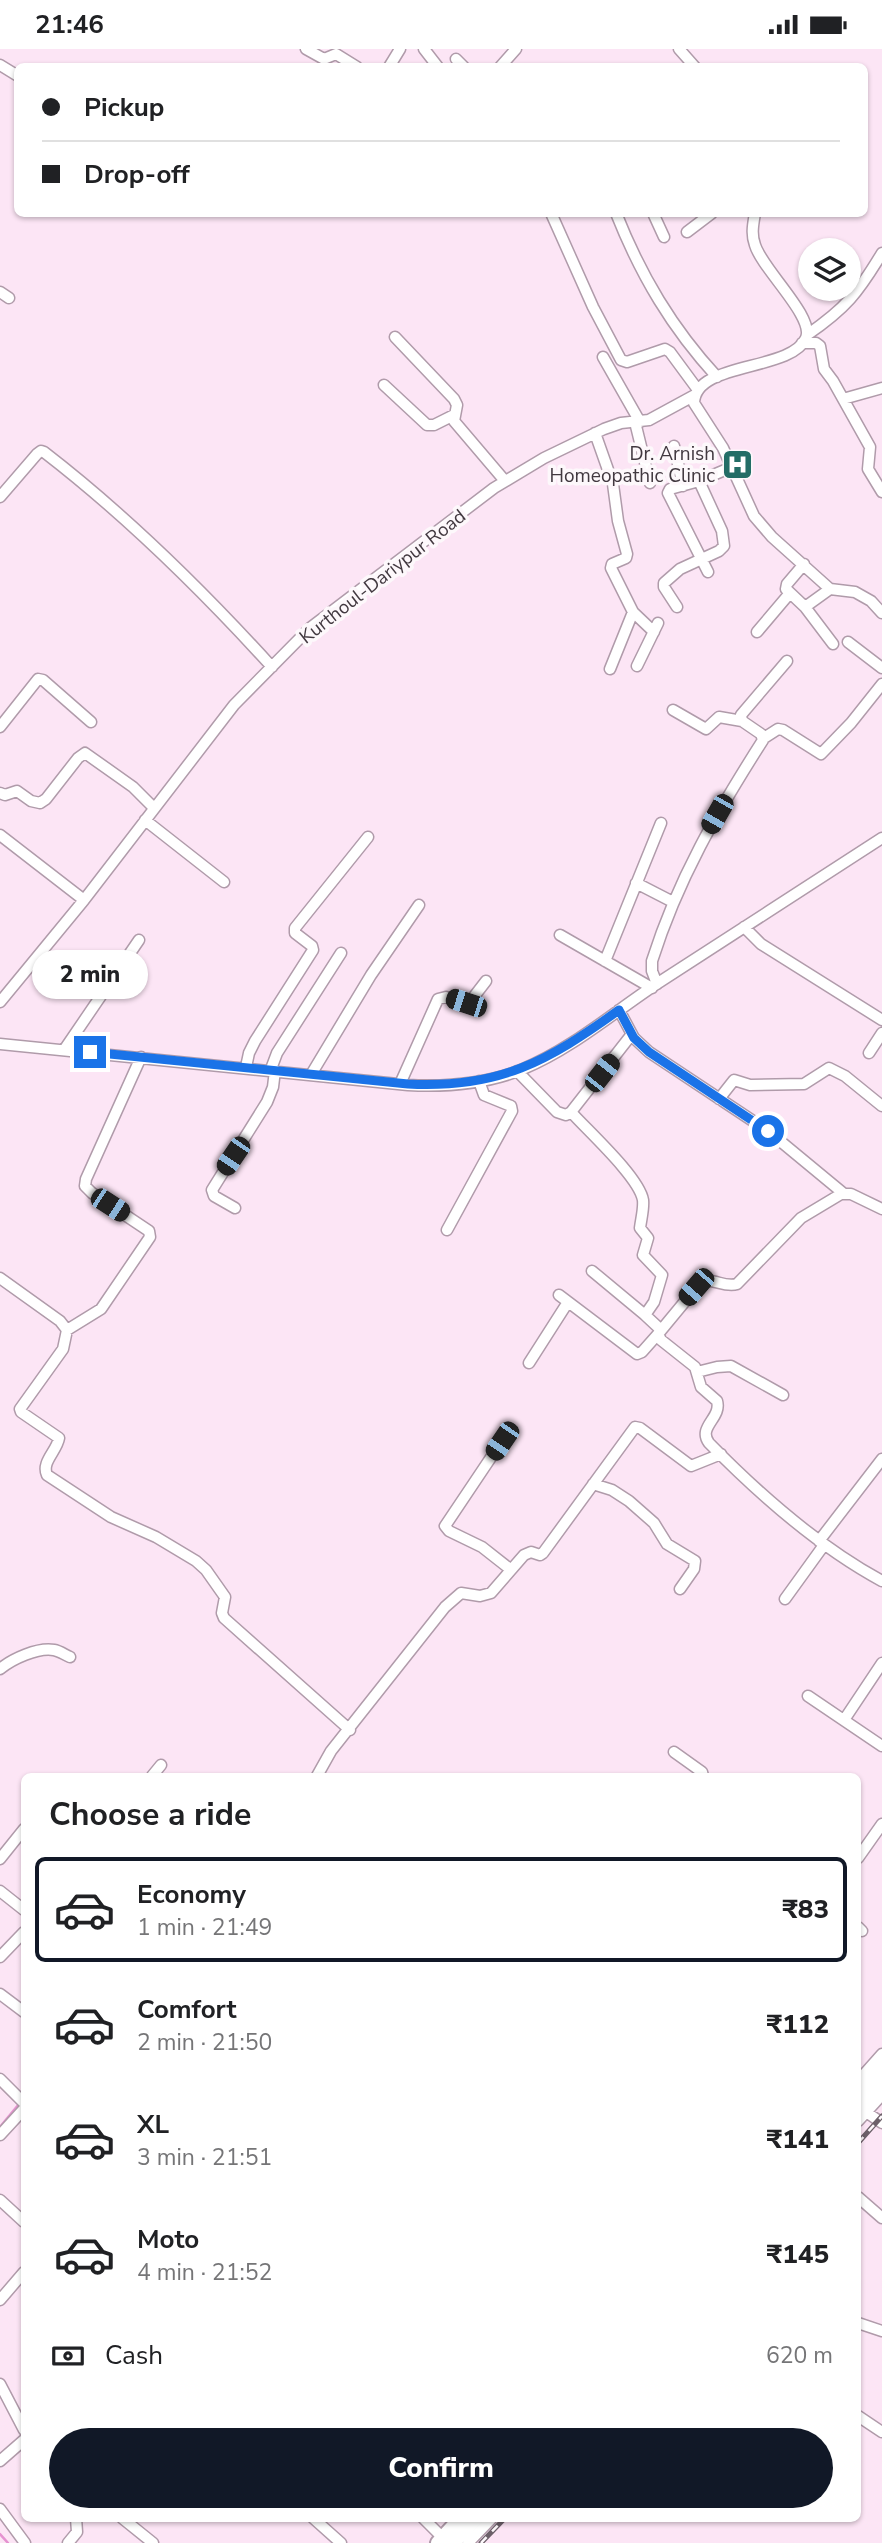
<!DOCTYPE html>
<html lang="en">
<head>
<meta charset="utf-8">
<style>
	body { margin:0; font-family:"Nunito Sans",sans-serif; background:#f6f6f6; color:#202124; height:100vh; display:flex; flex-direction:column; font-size:26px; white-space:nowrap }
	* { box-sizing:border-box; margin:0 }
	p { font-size:23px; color:#757577 }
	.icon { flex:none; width:38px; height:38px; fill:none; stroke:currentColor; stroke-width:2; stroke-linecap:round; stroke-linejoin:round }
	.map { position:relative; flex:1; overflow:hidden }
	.drawer { position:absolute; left:21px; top:1724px; width:840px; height:749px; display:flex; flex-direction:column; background:#fff; border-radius:10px; box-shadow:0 2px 5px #0004 }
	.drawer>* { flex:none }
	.top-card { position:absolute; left:14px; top:14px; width:854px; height:154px; border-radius:10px; box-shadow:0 2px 5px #0004; display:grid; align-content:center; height:154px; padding:0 28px; background:#fff }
	.buttons { position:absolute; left:798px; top:189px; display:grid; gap:14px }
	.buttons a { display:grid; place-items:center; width:63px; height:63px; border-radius:50%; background:#fff; box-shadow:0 2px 5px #0004; font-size:35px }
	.end { position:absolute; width:32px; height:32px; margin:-16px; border:9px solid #1a73e8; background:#fff; box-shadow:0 0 0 4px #fff }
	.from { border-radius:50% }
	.bubble { position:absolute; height:49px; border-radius:24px; background:#fff; box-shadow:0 2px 5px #0004; font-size:23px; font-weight:800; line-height:49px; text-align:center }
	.car { position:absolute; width:21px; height:42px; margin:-21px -10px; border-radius:9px; box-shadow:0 0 5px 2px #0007; background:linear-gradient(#222 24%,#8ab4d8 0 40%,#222 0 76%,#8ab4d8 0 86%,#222 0) }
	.top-card b { display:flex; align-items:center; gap:24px; height:66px; font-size:26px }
	.top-card b+b { border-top:2px solid #e0e0e0 }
	.top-card i { width:18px; height:18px; background:#202124 }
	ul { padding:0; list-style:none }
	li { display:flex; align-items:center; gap:21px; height:105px; margin:0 14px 10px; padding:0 14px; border:4px solid transparent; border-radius:10px }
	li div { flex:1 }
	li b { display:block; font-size:26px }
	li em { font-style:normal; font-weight:800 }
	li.active { border-color:#111827 }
	li>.icon { width:63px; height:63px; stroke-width:1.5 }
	h2 { padding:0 28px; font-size:32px; line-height:84px }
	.pay { display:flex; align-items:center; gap:18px; height:77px; padding:0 28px; font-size:26px }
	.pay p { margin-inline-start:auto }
	.action { display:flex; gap:14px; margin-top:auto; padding:14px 28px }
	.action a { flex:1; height:80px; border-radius:42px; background:#111827; color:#fff; font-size:28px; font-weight:800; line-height:80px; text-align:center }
	.status { display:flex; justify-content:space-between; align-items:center; height:49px; padding:0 35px; background:#fff; direction:ltr }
	.status svg { height:19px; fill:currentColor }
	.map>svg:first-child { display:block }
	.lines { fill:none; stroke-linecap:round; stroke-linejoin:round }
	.stream { stroke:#e592d0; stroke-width:2.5 }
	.minor-casing { stroke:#b09baa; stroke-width:13 }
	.highway-casing { stroke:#b09baa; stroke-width:18 }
	.minor { stroke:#fff; stroke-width:10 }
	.highway { stroke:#fff; stroke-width:14 }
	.rail-casing { stroke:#6c6069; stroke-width:5 }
	.rail { stroke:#fdf8fb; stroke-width:2.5; stroke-dasharray:8; stroke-linecap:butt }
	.route { stroke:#1a73e8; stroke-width:9 }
	.labels { text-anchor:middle; stroke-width:7; stroke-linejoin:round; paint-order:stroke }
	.poi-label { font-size:19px; fill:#423940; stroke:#fdf8fb; text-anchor:end }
	.street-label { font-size:19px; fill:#423940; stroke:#fdf8fb }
</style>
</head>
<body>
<div class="status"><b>21:46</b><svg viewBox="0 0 49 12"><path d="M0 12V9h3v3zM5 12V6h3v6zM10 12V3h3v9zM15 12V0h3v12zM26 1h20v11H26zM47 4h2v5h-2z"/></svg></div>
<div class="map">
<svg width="882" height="2494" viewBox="0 0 882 2494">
	<rect width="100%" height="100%" fill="#fce5f5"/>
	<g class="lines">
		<path class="stream" d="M0,2078L19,2055
			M0,2485L8,2494"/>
		<defs>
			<path id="minor" d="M306,0L324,10L336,5L357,18
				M424,0L438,18
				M679,0L695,18
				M456,10L464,18
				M0,16L18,27
				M389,18L400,0
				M500,18L516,0
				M551,164L593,258L621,311L627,313L665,300L670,303L698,341
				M616,164C641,227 672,279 717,328
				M653,164L664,188
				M755,164C753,176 751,185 755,196C762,220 815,268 806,289C791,323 695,312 694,354L723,399L754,467L772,488L830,540L855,543L871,552L882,564
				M687,183L712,164
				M0,243L9,249
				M807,286C846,259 858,244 882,204
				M395,288L454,350L457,356L454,372L505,432
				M802,294H816L820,297L824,320L833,332L870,398L868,420L882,443
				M603,308L640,373
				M384,336L427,376H434L454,366
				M843,350L882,339
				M635,373L650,434
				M595,384L613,435L618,472L627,505L626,509L612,515L611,519L633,563L610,620
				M674,397L683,437
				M0,448L37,405L41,402L44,403C127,467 202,541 272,618
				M804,515L787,535L786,540L805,558L833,595
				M708,523L668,444L670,440L699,432L732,418
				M677,558L664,538V534L680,520L719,502L724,497L722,482L699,432
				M805,558L830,540
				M633,563L654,583
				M757,583L790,544
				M848,593L882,619
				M637,617L658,574
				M673,661L706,680L719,668L742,672
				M0,678L38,630L43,631L91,673
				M764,689L778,680L783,681L821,705L851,674L882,635
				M0,744L5,746L17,742L31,752L40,754L46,750L78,709L85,704L133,738L154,759
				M145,771L224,833
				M0,786L84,851
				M636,834L673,853
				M744,878L761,895L882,971
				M560,886L652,939
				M605,912L661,774
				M657,935L652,922V912C678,830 717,763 763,691L761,685L742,672L741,666L787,612
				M0,953L84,851L234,656L310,579L494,439L544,409L604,380L621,374L649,371L695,346
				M619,961L634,989L649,1003L768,1082L843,1144
				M0,995L408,1036C446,1038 487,1035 523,1020C573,999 614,963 658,934C733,886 807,837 882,789
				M64,1001L139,891
				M869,1004L882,984
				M246,1018L249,1004L255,992L313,901L312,897L295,884V879L368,788
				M271,1020L277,1004L341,904
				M517,1022L557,1063L566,1066L571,1063L632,985
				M312,1024L371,926L419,856
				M400,1035L438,950L446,948L469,954L486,932
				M719,1050L734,1031L750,1036L804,1035L829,1019L845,1027L882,1057
				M571,1063C588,1082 639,1128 643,1151C644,1160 641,1170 640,1179L648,1189L643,1206L662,1226L654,1253L645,1266L660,1280
				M235,1159L214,1147L212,1141L267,1053L273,1038L275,1021
				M882,1160L851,1145H841L801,1169L737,1235C724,1239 712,1228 701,1233L658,1285L661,1291L695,1318L701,1338L717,1352C722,1369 697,1378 709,1394C759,1445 819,1498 882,1532
				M447,1181L512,1062L511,1057L484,1046L479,1032
				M592,1222L645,1266
				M0,1229L60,1272L67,1281L63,1300L20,1360L21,1363L59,1389C57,1402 41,1413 47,1426L111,1468L156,1488L196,1512L206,1521L225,1548L222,1564L224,1569L350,1681
				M559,1246L637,1305L642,1303L658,1285
				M67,1281L101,1260L150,1188L149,1182L92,1144L85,1137L86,1130L141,1008
				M529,1314L568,1253
				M697,1323L717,1318L731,1317L783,1346
				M502,1392L445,1477L449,1482L482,1498L510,1520
				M593,1435L612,1441L629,1452L654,1474L667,1495L695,1512L694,1520L680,1540
				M819,1492L882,1410
				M785,1550L824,1496
				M0,1620C12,1610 38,1598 54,1601C60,1602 65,1606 70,1608
				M808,1647L882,1697
				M844,1671L882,1614
				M674,1703L702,1723L703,1727
				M152,1727L161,1716
				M317,1727L331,1702L445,1558L461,1544L480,1547L491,1544L524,1506L531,1503L540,1506L543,1504L635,1378L640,1379L691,1417L721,1405
				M858,1809L882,1775
				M0,1810L24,1780
				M0,1842L24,1861
				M858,1878L862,1882
				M0,1908L24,1883
				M0,1945L24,1963
				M0,2030L24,2054
				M858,2032L882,2005
				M866,2063L882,2074
				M858,2072L882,2046
				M0,2086L24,2060
				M858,2148L882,2169
				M0,2151L24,2173
				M0,2251L24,2223
				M858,2274L882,2282
				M0,2335L24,2381
				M858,2367L882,2383
				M0,2412L24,2391
				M0,2460L25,2494
				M122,2469L153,2494
				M313,2469L341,2494
				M423,2469L438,2484
				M68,2494L77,2483L76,2469
				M468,2494L492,2469"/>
			<path id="highway" d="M858,2044L882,2018
				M858,2058L882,2032
				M438,2494L461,2469
				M453,2494L476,2469"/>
		</defs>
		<use href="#minor" class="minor-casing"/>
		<use href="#highway" class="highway-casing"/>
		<use href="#minor" class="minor"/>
		<use href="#highway" class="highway"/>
		<defs>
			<path id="rail" d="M858,2094L882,2067
				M481,2494L505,2469"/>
		</defs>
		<use href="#rail" class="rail-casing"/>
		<use href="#rail" class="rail"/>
	</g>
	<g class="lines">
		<path class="route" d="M90,1003L408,1035C499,1040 548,1012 619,961L634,989L649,1003L768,1082"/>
	</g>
	<defs>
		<symbol id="hospital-square" viewBox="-11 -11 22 22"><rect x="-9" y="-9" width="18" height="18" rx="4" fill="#236d66" stroke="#fdf8fb"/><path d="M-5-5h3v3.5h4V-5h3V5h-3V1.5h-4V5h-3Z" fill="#fff"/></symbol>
	</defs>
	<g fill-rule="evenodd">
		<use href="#hospital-square" x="720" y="398" width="35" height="35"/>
	</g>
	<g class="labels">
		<g class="poi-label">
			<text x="715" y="411">Dr. Arnish<tspan x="715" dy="22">Homeopathic Clinic</tspan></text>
		</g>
		<g class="street-label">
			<text transform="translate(382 527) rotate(-38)" y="7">Kurthoul-Dariypur Road</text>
		</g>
	</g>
</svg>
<div class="buttons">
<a><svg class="icon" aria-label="layers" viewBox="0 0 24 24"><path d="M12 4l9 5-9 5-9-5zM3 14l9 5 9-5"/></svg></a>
</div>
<i class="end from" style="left:768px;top:1082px"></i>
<i class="end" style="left:90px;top:1003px"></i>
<div class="bubble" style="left:32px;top:901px;width:116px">2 min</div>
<i class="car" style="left:717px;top:765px;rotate:210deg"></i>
<i class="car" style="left:466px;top:954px;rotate:288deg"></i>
<i class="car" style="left:602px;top:1024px;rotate:38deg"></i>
<i class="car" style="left:233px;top:1107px;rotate:214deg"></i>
<i class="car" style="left:110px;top:1156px;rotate:123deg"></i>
<i class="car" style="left:696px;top:1238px;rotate:221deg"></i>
<i class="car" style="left:502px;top:1392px;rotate:214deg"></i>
<div class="top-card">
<b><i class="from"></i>Pickup</b>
<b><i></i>Drop-off</b>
</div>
<section class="drawer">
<h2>Choose a ride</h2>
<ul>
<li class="active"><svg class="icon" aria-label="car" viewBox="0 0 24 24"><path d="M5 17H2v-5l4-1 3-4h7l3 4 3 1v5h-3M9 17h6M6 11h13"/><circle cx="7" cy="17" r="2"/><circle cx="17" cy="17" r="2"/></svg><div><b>Economy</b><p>1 min · 21:49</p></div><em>₹83</em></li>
<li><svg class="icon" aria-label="car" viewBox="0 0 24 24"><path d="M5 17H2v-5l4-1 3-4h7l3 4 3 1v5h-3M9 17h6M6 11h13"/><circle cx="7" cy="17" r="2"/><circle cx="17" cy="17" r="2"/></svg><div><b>Comfort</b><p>2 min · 21:50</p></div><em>₹112</em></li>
<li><svg class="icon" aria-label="car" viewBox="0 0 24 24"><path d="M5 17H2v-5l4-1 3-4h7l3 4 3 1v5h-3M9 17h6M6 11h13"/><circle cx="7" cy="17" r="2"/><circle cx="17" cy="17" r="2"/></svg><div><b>XL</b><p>3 min · 21:51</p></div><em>₹141</em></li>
<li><svg class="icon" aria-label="car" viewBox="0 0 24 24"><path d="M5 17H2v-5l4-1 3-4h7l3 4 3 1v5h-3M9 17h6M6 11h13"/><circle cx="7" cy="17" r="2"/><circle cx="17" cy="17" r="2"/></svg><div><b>Moto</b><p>4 min · 21:52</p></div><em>₹145</em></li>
</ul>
<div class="pay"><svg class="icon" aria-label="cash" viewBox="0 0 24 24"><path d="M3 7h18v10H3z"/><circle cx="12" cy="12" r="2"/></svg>Cash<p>620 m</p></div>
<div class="action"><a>Confirm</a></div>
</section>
</div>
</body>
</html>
